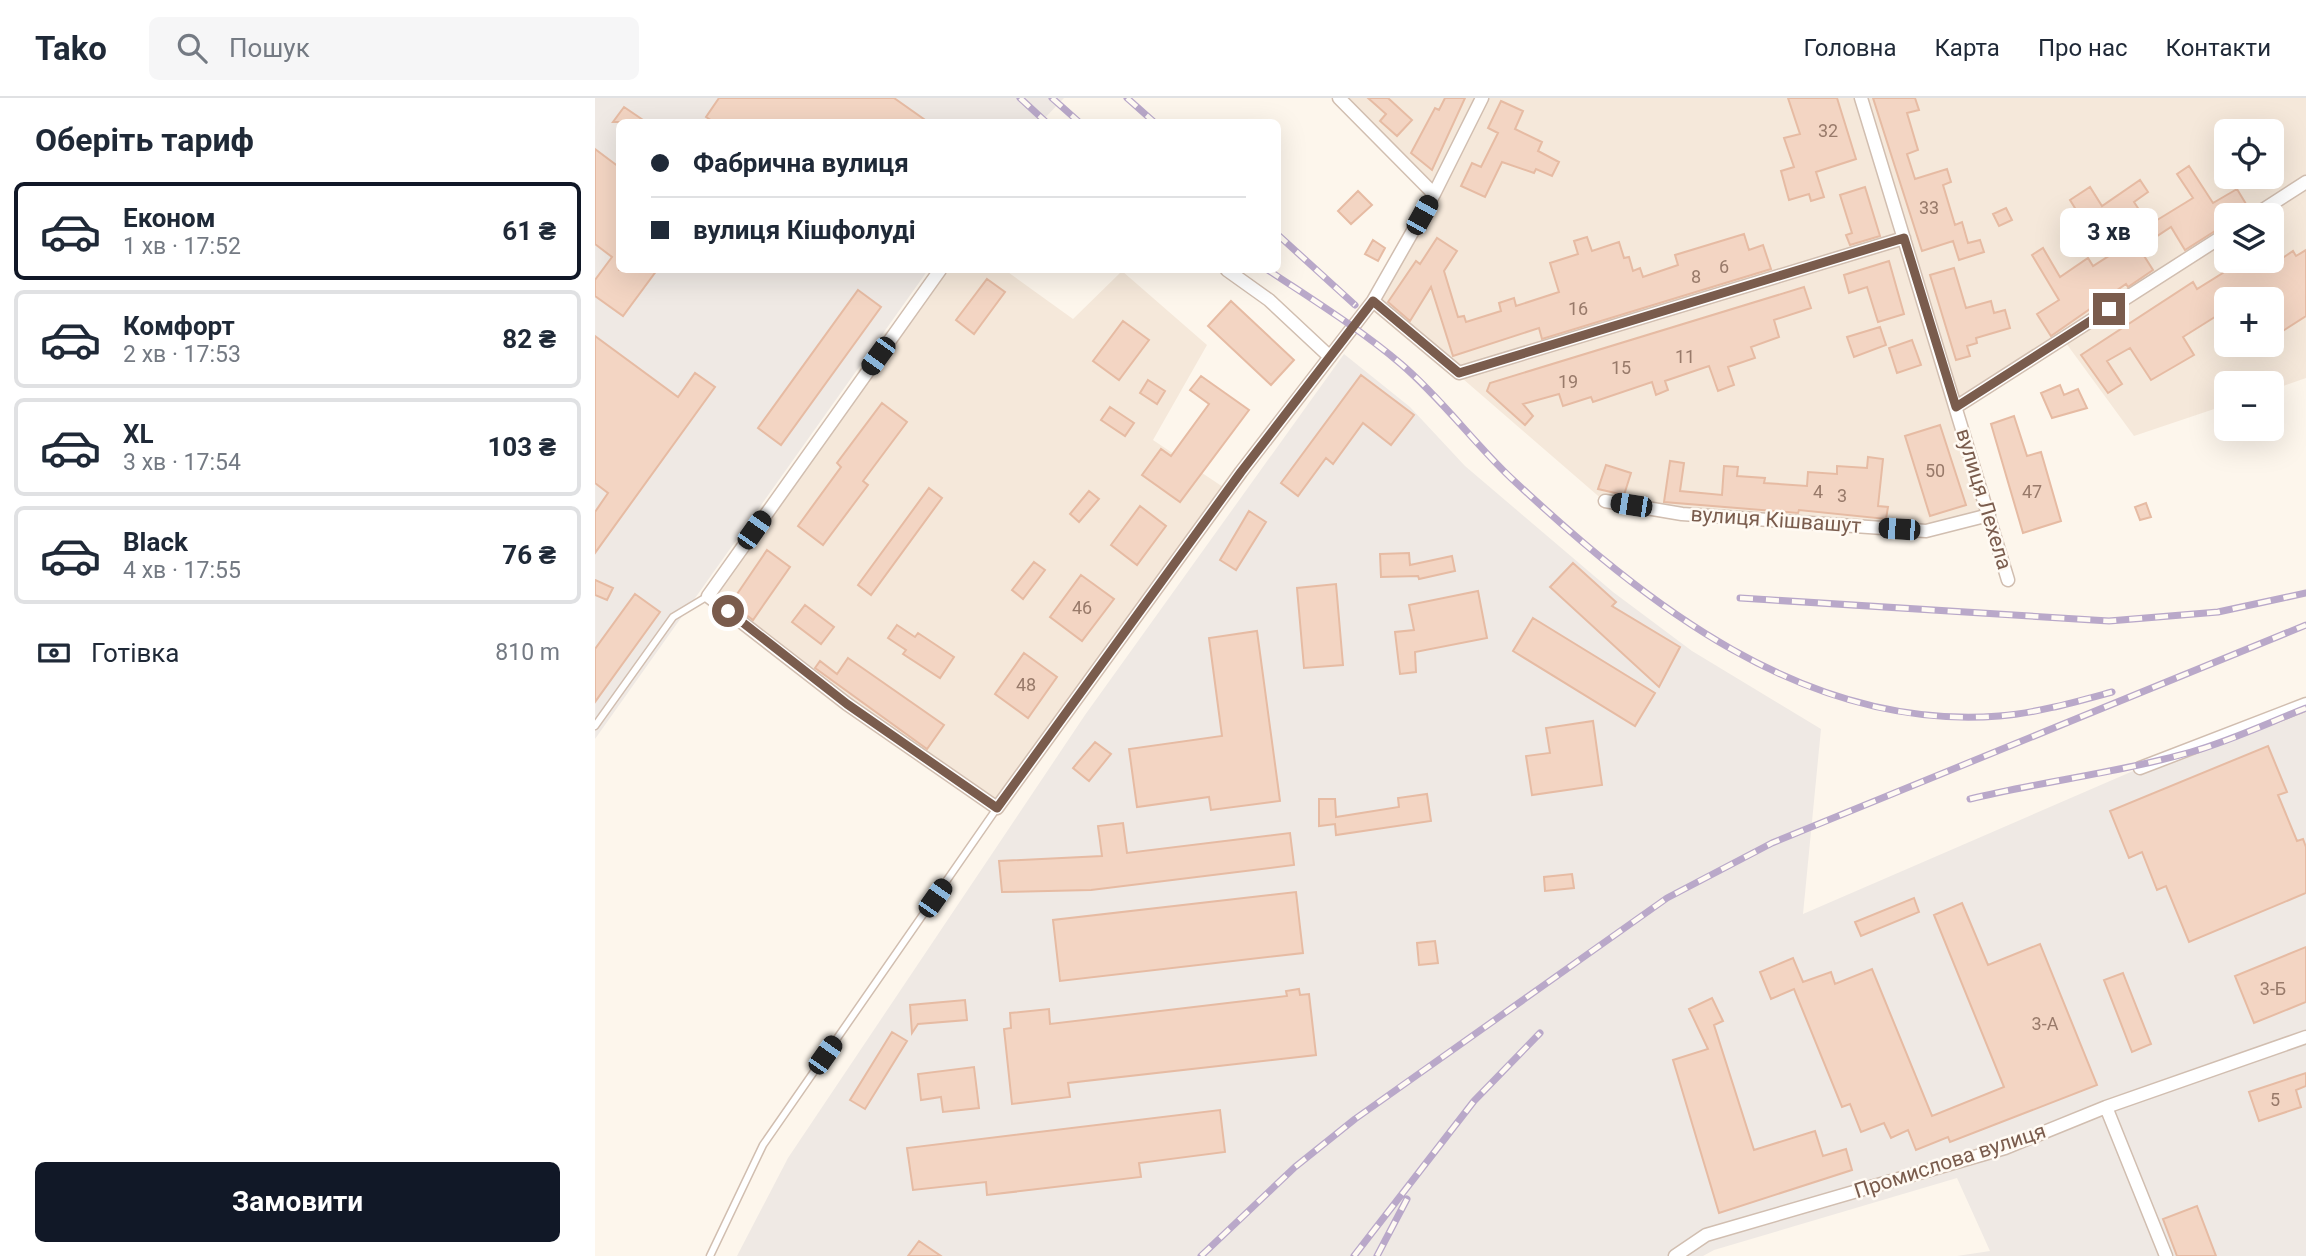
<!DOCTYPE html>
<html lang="uk">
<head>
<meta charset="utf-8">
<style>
	body { margin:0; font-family:Roboto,sans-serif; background:#f6f6f7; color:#1f2937; height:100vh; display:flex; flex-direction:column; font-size:26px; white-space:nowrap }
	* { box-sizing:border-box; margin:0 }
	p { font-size:23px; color:#747a83 }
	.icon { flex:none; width:38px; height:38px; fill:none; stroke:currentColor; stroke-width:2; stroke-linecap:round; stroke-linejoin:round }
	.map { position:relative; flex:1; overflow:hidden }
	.sheet { display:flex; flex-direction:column; background:#fff; width:595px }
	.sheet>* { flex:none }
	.top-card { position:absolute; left:21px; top:21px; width:665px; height:154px; border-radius:10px; box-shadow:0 7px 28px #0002; display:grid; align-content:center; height:154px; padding:0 35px; background:#fff }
	.tools { position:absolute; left:1619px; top:21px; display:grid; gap:14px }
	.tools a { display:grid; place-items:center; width:70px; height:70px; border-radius:10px; background:#fff; box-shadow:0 7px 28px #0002; font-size:35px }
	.end { position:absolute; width:32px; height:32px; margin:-16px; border:9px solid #7a5c4d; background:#fff; box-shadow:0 0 0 4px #fff }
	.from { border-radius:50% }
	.bubble { position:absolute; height:49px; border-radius:10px; background:#fff; box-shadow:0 7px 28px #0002; font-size:23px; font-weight:700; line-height:49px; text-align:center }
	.car { position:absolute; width:21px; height:42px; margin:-21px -10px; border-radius:9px; box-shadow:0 0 5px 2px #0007; background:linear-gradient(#222 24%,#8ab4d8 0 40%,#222 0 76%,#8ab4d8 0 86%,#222 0) }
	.top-card b { display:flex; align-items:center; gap:24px; height:66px; font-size:26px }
	.top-card b+b { border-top:2px solid #e0e1e3 }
	.top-card i { width:18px; height:18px; background:#1f2937 }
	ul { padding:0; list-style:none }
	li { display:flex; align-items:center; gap:21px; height:98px; margin:0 14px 10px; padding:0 21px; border:4px solid #e0e1e3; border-radius:10px }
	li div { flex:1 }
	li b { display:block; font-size:26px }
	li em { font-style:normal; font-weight:700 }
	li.current { border-color:#111827 }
	li>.icon { width:63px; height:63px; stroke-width:1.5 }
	h2 { padding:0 35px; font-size:32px; line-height:84px }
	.pay { display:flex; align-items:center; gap:18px; height:77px; padding:0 35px; font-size:26px }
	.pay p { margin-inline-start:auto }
	.primary-button { display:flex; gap:14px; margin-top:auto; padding:14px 35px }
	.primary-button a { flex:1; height:80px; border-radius:10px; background:#111827; color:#fff; font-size:28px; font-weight:700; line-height:80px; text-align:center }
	header { display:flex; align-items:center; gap:42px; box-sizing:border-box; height:98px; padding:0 35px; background:#fff; border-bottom:2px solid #e0e1e3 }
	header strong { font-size:33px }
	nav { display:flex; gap:38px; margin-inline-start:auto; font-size:24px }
	.search { width:490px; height:63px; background:#f6f6f7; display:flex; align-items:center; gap:18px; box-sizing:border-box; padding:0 24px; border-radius:10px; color:#747a83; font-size:26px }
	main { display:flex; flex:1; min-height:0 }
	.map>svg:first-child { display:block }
	.residential { fill:#f5e8da; fill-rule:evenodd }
	.industrial { fill:#efe9e4 }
	.building { fill:#f3d5c3; stroke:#e6bba3; stroke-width:2 }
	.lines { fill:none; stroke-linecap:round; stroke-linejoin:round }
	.service-casing { stroke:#d1beb0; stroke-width:9 }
	.minor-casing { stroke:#d1beb0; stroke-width:15 }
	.service { stroke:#fff; stroke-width:6 }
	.minor { stroke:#fff; stroke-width:12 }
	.rail-casing { stroke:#b9a8c9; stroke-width:7 }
	.rail { stroke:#fffaf3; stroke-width:4.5; stroke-dasharray:13; stroke-linecap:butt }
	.route { stroke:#7a5c4d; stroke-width:9 }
	.labels { text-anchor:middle; stroke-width:5; stroke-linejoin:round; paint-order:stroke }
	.number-label { font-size:18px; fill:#987a6a }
	.street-label { font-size:21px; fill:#7a5c4d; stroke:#fffaf3 }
</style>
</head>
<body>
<header>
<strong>Tako</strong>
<div class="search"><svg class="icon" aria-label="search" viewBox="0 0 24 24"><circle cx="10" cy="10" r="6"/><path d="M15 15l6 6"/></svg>Пошук</div>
<nav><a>Головна</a><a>Карта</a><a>Про нас</a><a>Контакти</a></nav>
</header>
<main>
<section class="sheet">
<h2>Оберіть тариф</h2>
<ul>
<li class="current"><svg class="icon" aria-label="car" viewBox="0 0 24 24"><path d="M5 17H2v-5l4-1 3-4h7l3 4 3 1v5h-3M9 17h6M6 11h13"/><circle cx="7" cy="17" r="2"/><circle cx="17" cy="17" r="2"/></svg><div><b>Економ</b><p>1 хв · 17:52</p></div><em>61 ₴</em></li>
<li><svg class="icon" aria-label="car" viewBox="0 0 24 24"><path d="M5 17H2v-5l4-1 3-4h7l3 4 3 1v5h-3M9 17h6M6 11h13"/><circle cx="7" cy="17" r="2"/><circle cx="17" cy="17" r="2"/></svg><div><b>Комфорт</b><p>2 хв · 17:53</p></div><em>82 ₴</em></li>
<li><svg class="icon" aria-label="car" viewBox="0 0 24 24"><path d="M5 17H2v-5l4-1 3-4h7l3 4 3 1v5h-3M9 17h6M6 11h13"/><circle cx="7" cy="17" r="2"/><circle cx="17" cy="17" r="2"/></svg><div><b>XL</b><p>3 хв · 17:54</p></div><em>103 ₴</em></li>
<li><svg class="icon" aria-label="car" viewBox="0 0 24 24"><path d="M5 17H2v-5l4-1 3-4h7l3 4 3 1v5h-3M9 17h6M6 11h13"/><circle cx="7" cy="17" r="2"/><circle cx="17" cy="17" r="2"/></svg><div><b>Black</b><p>4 хв · 17:55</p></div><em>76 ₴</em></li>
</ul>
<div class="pay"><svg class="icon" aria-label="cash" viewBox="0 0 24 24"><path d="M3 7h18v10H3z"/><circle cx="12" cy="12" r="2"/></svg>Готівка<p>810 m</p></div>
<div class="primary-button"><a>Замовити</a></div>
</section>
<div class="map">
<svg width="1711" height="1158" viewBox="0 0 1711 1158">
	<rect width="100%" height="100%" fill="#fdf6ec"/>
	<path class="residential" d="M744,0H1711V280L1677,292L1676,285H1631V307L1539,338L1468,241L1361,309L1395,419L1331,436L1009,403L778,203L839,96ZM1631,33H1676V79H1631ZM1631,117H1676V163H1631ZM1631,201H1676V247H1631Z
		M345,172H410L478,221L527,173L612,247L558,342L628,389L401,701L252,606L113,498Z"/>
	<path class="industrial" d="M0,0H469L446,24H24V172H333L0,641Z
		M749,256L815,309L870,368L1018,494L1097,553L1226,631L1208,816L1545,670L1711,606V1158H1362L1395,1153L1362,1080L1119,1152L1108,1158H142L193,1060L490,617Z"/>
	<path class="building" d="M124,0H299L333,24H119L111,19Z
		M773,0H793L817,22L802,38L785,23L791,16Z
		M850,0H870L837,72L816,55L840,10L844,12Z
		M1193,0H1242L1261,61L1221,74L1229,99L1216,103L1214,96L1194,102L1186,73L1199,69L1189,40L1205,36Z
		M1278,0H1320L1324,12L1312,15L1323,52L1312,56L1320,81L1352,71L1356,84L1348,87L1360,127L1367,124L1373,145L1385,142L1389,154L1364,162L1358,143L1327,153Z
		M906,3L928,13L920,31L947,44L943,53L964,64L957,78L941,71L939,75L907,64L890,99L866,88L877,65L886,69L903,35L893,30Z
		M29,9L51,24H18Z
		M0,51L24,69V172H62L28,218L0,198V182L17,159L0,146Z
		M1594,68L1618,105L1642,91L1654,111L1645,117H1631V126L1590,152L1576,129L1547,148L1523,112L1493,131L1475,102L1495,89L1507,108L1545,82L1553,94L1539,104L1554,127L1598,100L1582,76Z
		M1270,89L1285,138L1255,147L1251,137L1257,135L1245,97Z
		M763,93L777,107L756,126L743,113Z
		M1411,110L1417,122L1404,128L1398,116Z
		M1149,136L1154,152L1168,147L1176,171L947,241L944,230L858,258L836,189L815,223L793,204L821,163L825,166L842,140L862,153L849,173L863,219L869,218L871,224L906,213L904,205L919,200L921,208L964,194L955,165L983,156L979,143L992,139L997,153L1024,144L1029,160L1034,159L1038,173L1045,170L1048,179L1083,167L1080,157Z
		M778,142L790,150L783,163L770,156Z
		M1539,142L1558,172L1533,189L1531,186L1456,238L1442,216L1464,202L1437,157L1448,150L1465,179L1493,160L1498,168Z
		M1711,152V218L1683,236L1676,226V201H1631V212L1588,239L1599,257L1556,282L1535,250L1512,263L1527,286L1513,295L1486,257L1598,184L1602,191L1639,168L1636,163H1683L1698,153L1701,158Z
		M1294,163L1309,216L1283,224L1272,189L1254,195L1249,177Z
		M1359,170L1371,210L1396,203L1399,215L1410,212L1415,230L1381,240L1382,245L1372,248L1375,258L1361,262L1335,177Z
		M392,181L410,194L379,236L361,222Z
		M1209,189L1216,210L1179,222L1184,239L1156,249L1160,260L1133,269L1139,287L1123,293L1114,268L1070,283L1073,292L1061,297L1057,284L998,304L996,299L968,308L964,296L928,306L938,318L930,327L892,293L895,285Z
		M263,192L286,209L186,347L163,330Z
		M636,203L699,262L676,287L613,228Z
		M528,223L554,242L524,282L498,263Z
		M1285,229L1291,247L1259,259L1252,239Z
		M0,238L83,299L100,275L120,289L0,455V414L13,395L0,385Z
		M1317,242L1326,267L1302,275L1294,250Z
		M766,277L819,317L796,347L768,325L738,366L731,360L703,398L686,385Z
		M606,278L654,312L585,404L547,377L566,351L576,358L614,306L595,292Z
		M553,282L570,293L562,306L545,295Z
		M1465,287L1469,297L1483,291L1492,310L1457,320L1446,295Z
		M287,305L312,324L268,383L273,387L228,447L203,428L246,369L242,365Z
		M515,309L539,325L530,338L506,322Z
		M1419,318L1432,358L1446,354L1466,423L1428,435L1396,326Z
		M1345,327L1371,407L1335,418L1310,338Z
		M1273,359L1288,361L1283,408L1293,409L1291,421L1204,412L1203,415L1069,404L1075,363L1089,365L1085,393L1127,397L1129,368L1143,369L1142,378L1170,380L1169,385L1212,388L1213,374L1242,376V368L1272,370Z
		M1011,367L1036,375L1029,397L1003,391Z
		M334,390L347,400L276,497L263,487Z
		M494,393L504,401L484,424L475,416Z
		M1551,405L1556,419L1545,422L1540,409Z
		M545,408L571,428L542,467L516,447Z
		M654,413L671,424L641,472L625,462Z
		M172,452L195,469L158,522L136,505Z
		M814,455L815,467L857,458L860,473L824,481L823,478L786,479L785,456Z
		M439,464L450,472L428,501L417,492Z
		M978,465L1021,504L1017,508L1085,549L1064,589L955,489Z
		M486,477L519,501L487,543L455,519Z
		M0,482L18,490L12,502L0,497Z
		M741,486L748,567L709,570L702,490Z
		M883,493L892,540L820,554L821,574L805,576L800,534L819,532L814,507Z
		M40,496L65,514L0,604V551Z
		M210,507L239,529L226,546L197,524Z
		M938,520L1060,595L1040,628L918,553Z
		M302,527L320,539L323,535L359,559L345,580L308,556L311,552L293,540Z
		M662,533L685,703L616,712L614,699L542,709L534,651L627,638L614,540Z
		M429,555L462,579L433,620L400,596Z
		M253,560L349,627L332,651L220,570L225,563L242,576Z
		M998,623L1007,687L937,697L931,658L955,655L951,630Z
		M500,644L516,656L494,683L478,670Z
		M1673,648L1692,694L1683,697L1702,743L1708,741L1711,749V795L1594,844L1571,788L1562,792L1547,754L1534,760L1515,713Z
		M832,696L836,723L741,737L740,726L724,728V701H740L741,719L804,709L803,700Z
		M528,725L532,755L695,735L699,767L496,792L407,794L404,763L507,758L503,728Z
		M977,776L979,790L950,793L949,779Z
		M701,794L708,855L465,883L458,822Z
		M1319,800L1324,814L1266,838L1260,824Z
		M1367,805L1393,867L1445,846L1502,987L1355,1044L1353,1039L1321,1052L1313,1032L1296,1040L1289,1025L1266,1034L1255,1006L1247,1009L1199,891L1176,901L1165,874L1198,860L1208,884L1236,874L1240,886L1277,871L1337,1018L1409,989L1339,817Z
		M840,843L843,865L824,867L822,845Z
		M1711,849V904L1659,925L1640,878Z
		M1528,875L1556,946L1537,954L1509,882Z
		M704,891L705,897L714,896L721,957L473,985L475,999L417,1006L409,931L416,930L415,915L454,911L455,926L692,898L691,893Z
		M1117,900L1128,923L1119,927L1159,1052L1220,1033L1228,1058L1251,1051L1257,1072L1124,1115L1078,962L1113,951L1094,911Z
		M370,902L372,922L323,926L317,935L315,907Z
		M297,934L312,943L270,1011L255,1002Z
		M379,969L384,1010L348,1014L346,999L326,1002L323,976Z
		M1711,975V988L1701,992L1706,1009L1664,1023L1654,994Z
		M625,1012L630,1054L544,1065L546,1079L392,1097L391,1084L318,1092L312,1050Z
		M1602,1108L1621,1158H1582L1568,1121Z
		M324,1143L346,1158H313Z"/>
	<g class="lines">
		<defs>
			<path id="service" d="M0,628L78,519L113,498
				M115,1158L168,1047L402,710"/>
			<path id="minor" d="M744,0L839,96
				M1266,0L1413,482
				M1660,117L1711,84
				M345,172L113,498L252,606L402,710L646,374L778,203L839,96L887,0
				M632,172L674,202L735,259
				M778,203L864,275L1309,140
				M1361,309L1631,136
				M1010,403L1087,416L1331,433L1394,417
				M1545,670L1711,606
				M1511,1009L1571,1158
				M1080,1158L1111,1137L1410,1050L1511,1009L1711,939"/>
		</defs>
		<use href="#service" class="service-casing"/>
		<use href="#minor" class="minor-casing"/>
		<use href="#service" class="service"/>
		<use href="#minor" class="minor"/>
		<defs>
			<path id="rail" d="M425,0L451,24
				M457,0L484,24
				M532,0L559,24
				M682,136L760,207
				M673,172C718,202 765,231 806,266C846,300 878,344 916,380C1050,505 1209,633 1404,618C1442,615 1480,604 1517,594
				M1145,500L1514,523L1623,514L1711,495
				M1375,701C1448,683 1523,675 1596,654C1635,643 1673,625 1711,610
				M606,1158L700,1069L760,1021L1072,800L1177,745L1711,527
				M759,1158L879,1003L945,935
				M782,1158L812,1101"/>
		</defs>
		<use href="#rail" class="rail-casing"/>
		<use href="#rail" class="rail"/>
	</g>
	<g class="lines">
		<path class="route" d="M133,513L252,606L402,710L646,374L778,203L864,275L1309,140L1361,309L1514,211"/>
	</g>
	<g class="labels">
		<g class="number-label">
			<text x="1233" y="39">32</text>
			<text x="1334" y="116">33</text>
			<text x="1129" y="175">6</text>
			<text x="1101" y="185">8</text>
			<text x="983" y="217">16</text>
			<text x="1090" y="265">11</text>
			<text x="1026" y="276">15</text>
			<text x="973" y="290">19</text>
			<text x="1340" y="379">50</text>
			<text x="1223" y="400">4</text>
			<text x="1437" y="400">47</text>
			<text x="1247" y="404">3</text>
			<text x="487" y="516">46</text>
			<text x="431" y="593">48</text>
			<text x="1678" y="897">3-Б</text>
			<text x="1450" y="932">3-А</text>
			<text x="1680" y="1008">5</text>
		</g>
		<g class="street-label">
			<text transform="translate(1389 401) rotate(73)" y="7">вулиця Лехела</text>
			<text transform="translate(1181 422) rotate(4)" y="7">вулиця Кішвашут</text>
			<text transform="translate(1355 1063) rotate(-18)" y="7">Промислова вулиця</text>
		</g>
	</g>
</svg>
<div class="tools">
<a><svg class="icon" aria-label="locate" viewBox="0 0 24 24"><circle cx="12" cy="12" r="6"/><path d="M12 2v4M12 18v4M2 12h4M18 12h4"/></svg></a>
<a><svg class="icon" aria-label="layers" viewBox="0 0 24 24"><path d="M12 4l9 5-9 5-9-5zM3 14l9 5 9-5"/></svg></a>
<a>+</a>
<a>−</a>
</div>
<i class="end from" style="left:133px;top:513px"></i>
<i class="end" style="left:1514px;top:211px"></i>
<div class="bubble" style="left:1465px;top:110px;width:98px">3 хв</div>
<i class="car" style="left:827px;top:117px;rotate:29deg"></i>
<i class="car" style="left:283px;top:258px;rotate:216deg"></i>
<i class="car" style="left:1036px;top:407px;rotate:279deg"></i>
<i class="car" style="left:1304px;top:431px;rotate:274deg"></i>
<i class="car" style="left:159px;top:432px;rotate:35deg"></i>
<i class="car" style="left:340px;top:800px;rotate:35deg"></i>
<i class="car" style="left:230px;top:957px;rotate:35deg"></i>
<div class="top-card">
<b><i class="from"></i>Фабрична вулиця</b>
<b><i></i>вулиця Кішфолуді</b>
</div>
</div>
</main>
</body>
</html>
